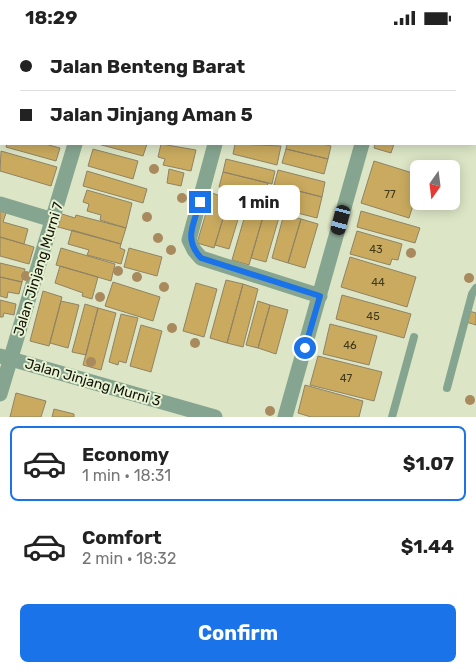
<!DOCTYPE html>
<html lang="en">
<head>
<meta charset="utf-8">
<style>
	body { margin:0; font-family:Rubik,sans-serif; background:#f6f6f6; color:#222; height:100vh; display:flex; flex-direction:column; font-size:19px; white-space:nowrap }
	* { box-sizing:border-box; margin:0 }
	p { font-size:16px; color:#767676 }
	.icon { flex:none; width:28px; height:28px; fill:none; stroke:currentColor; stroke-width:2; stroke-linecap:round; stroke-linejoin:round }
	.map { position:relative; height:382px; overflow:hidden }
	.details { display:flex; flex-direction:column; background:#fff; flex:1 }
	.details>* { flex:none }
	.hud { position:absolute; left:0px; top:0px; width:476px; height:110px; box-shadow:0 2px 12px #0003; display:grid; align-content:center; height:110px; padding:0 20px; background:#fff }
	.needle { width:32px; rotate:194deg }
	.controls { position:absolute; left:410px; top:125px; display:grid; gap:10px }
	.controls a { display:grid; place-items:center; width:50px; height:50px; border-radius:8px; background:#fff; box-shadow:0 2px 12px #0003; font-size:25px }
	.end { position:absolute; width:22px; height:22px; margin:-11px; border:6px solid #1a73e8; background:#fff; box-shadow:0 0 0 2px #fff }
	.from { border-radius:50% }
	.bubble { position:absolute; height:35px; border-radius:8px; background:#fff; box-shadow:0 2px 12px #0003; font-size:16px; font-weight:700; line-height:35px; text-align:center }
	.car { position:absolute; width:15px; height:30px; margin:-15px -8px; border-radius:6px; box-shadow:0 0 4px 1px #0007; background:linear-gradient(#222 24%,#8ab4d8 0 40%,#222 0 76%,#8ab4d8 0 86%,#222 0) }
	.hud b { display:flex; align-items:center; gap:18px; height:48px; font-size:19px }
	.hud b+b { border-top:1px solid #e0e0e0 }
	.hud i { width:12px; height:12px; background:#222 }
	ul { padding:9px 0 0; list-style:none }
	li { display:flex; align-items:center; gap:15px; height:75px; margin:0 10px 8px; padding:0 10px; border:2px solid transparent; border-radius:8px }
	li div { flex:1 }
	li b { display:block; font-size:19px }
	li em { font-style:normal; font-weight:700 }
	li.current { border-color:#1a73e8 }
	li>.icon { width:45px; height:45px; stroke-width:1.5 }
	.button { display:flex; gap:10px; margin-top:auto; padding:10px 20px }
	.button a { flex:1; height:58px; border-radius:8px; background:#1a73e8; color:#fff; font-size:20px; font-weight:700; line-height:58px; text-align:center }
	.status { display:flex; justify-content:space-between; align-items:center; height:35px; padding:0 25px; background:#fff; direction:ltr }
	.status svg { height:14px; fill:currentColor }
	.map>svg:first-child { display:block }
	.building { fill:#c9aa5f; stroke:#8f8366 }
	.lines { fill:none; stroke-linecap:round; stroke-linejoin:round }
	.service { stroke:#86a590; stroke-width:8 }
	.minor { stroke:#86a590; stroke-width:15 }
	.tree { fill:#a88a5e }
	.route { stroke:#1a73e8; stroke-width:6 }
	.labels { text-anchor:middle; stroke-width:4; stroke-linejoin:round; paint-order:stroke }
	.number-label { font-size:11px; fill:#3e381d }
	.street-label { font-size:14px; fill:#0f1207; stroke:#e9f3d3 }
</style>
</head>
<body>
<div class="status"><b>18:29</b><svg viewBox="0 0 49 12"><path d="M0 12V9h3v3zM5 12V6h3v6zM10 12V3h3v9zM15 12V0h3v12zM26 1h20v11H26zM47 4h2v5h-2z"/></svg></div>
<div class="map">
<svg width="476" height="382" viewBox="0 0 476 382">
	<rect width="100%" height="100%" fill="#dce6c6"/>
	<path class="building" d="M7,109H45L60,113L56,126L6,112Z
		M98,109H147L143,121Z
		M161,109L196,115L191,136L163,130L165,124L158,122Z
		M235,109L281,111L277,130L233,119Z
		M287,109H323L331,111L328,124L286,114Z
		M375,109H394L391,118L374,113Z
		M93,114L138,126L133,144L88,131Z
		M286,114L328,124L324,139L282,128Z
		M1,116L57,132L51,151L0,136Z
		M226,124L275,136L272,149L223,137Z
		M374,126L419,140V151L409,183L361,168Z
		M169,134L184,138L181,151L167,148Z
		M278,135L325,147L322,162L274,150Z
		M87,136L147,154L143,168L83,151Z
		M223,137L268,148L264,163L219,152Z
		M279,151L322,162L317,183L274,172Z
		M87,155L132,168L126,193L100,185L101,180L87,176L89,169L83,167Z
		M212,158L229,164L214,213L197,208Z
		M229,164L243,168L229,214L215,210Z
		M248,170L265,175L249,230L232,225Z
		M265,175L280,179L266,227L251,223Z
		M0,176L6,178L3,187L28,194L24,209L0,202Z
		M361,176L420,193L415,208L357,192Z
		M62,179L75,183L76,180L126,193L121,209L58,192Z
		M284,179L301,184L288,228L272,223Z
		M301,184L318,189L305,233L288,228Z
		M72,195L121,209L120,213L125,215L121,229L87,220L89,215L68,209Z
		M357,196L402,209L398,225L392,224L390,230L350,219Z
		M0,202L34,212L29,229L0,221Z
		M61,213L115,229L111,246L56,230Z
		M129,213L162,222L157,241L124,232Z
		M350,222L416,242L407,272L341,252Z
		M0,228L25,234L22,247L0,242Z
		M60,231L98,242L92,264L82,261L83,258L55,248Z
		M0,242L22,247L19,259L8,257L7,263L0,261Z
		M226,245L243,249L227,308L210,303Z
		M113,247L160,262L153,286L105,271Z
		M196,248L217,254L204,302L183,296Z
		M243,249L258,254L243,312L227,308Z
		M43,256L62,262L49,311L30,306Z
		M342,260L411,279L404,303L336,284Z
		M0,265L16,269L14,280L4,278L3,282H0Z
		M61,266L79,270L68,313L50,308Z
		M258,266L270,270L258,313L246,310Z
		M85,269L98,273L86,320L72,317Z
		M270,270L288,275L276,319L258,313Z
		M98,273L116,278L101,335L83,330Z
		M469,276L476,278V290L466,287Z
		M121,279L138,283L126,328L119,326L118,330L109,327Z
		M330,289L377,301L369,330L323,319Z
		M141,290L162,296L151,337L130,331Z
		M318,321L382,337L374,366L310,350Z
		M305,350L363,366L359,382H311L298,378Z
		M16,358L46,366L41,382H10Z
		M54,374L74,379V382H52Z"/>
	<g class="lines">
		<path class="service" d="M43,1V0
			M110,1L111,0
			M447,353L472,259L476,253
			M392,382L414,302"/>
		<path class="minor" d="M244,1V0
			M391,1V0
			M0,27H1
			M215,109L189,205L194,215L201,223L320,261
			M0,169L53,185
			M0,321L215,382
			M0,359L75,109
			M285,382L362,109"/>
	</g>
	<g class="tree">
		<circle cx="154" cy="134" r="5"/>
		<circle cx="182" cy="163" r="5"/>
		<circle cx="147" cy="182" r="5"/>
		<circle cx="158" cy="203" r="5"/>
		<circle cx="171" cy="215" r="5"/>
		<circle cx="411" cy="218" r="5"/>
		<circle cx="118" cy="236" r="5"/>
		<circle cx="26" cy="241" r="5"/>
		<circle cx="137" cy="242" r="5"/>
		<circle cx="469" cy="243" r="5"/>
		<circle cx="164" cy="252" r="5"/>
		<circle cx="100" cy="262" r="5"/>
		<circle cx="172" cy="293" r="5"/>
		<circle cx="195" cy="308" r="5"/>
		<circle cx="91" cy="327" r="5"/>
		<circle cx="470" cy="365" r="5"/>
		<circle cx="270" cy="376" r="5"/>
	</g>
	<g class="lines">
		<path class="route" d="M200,167C194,189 183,204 201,223L320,261L305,313"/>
	</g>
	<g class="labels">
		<g class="number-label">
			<text x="390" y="163">77</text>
			<text x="376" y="218">43</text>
			<text x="378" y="251">44</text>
			<text x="373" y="285">45</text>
			<text x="350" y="314">46</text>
			<text x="346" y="347">47</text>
		</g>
		<g class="street-label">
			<text transform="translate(38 234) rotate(-73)" y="5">Jalan Jinjang Murni 7</text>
			<text transform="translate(93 347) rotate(16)" y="5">Jalan Jinjang Murni 3</text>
		</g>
	</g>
</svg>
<div class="controls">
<a><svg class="needle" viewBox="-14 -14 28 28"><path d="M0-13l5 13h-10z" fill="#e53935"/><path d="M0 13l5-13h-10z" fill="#767676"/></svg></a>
</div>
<i class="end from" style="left:305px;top:313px"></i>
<i class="end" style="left:200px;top:167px"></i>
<div class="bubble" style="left:218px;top:150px;width:82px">1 min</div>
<i class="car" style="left:341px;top:185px;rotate:195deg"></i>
<div class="hud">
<b><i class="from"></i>Jalan Benteng Barat</b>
<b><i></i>Jalan Jinjang Aman 5</b>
</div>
</div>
<section class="details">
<ul>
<li class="current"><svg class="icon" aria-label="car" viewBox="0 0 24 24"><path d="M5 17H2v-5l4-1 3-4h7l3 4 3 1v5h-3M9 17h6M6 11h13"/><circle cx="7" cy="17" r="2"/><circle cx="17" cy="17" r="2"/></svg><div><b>Economy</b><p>1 min · 18:31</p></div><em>$1.07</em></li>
<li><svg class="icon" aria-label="car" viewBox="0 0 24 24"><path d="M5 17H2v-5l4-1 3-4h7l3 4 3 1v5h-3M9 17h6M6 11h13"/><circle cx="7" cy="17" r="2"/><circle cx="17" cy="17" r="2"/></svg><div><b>Comfort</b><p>2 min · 18:32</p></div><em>$1.44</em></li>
</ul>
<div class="button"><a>Confirm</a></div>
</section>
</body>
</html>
